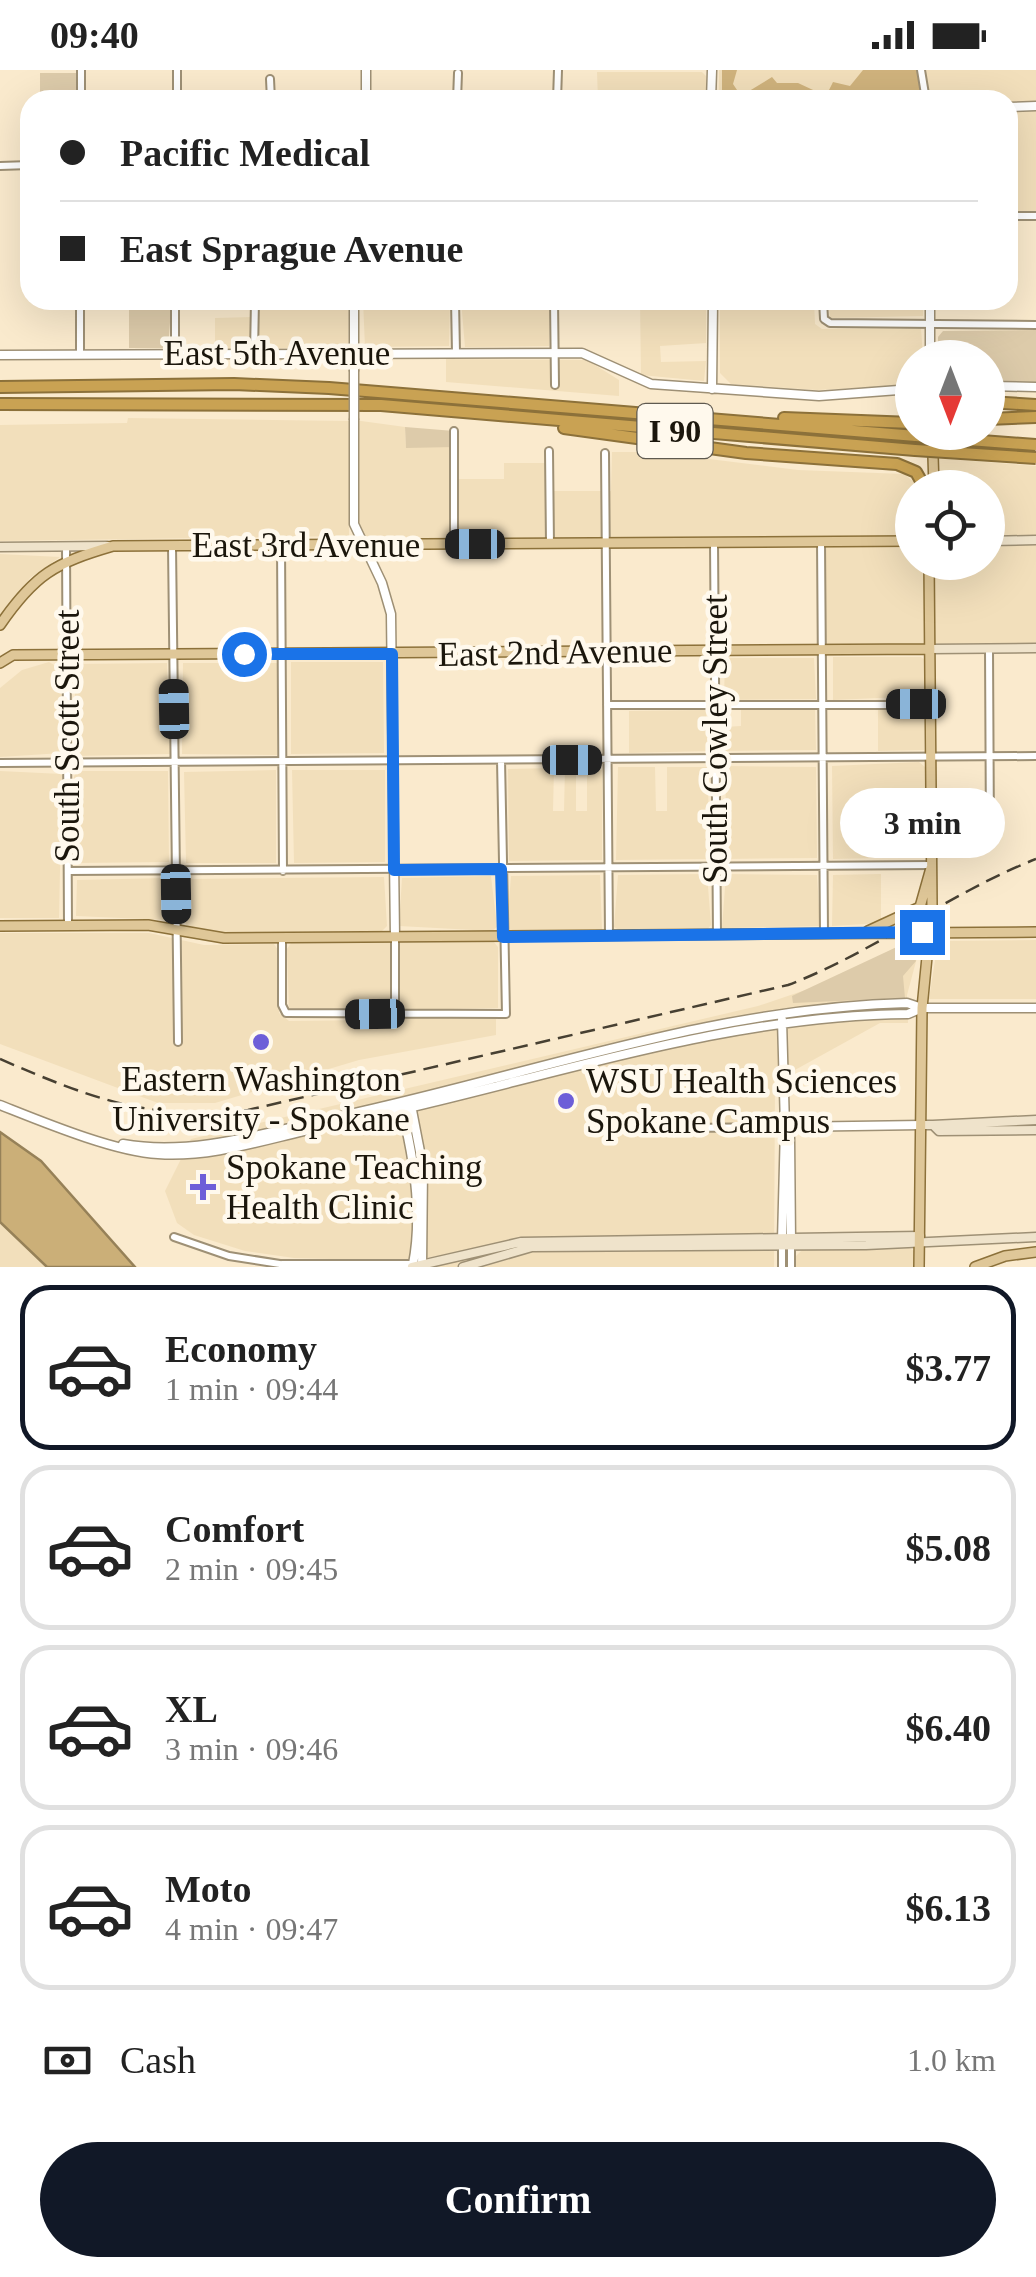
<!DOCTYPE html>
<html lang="en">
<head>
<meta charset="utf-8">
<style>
	body { margin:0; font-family:"Times New Roman",serif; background:#f6f6f6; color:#222; height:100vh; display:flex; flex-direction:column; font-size:38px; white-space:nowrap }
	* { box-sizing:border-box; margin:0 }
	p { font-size:32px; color:#767676 }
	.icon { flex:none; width:55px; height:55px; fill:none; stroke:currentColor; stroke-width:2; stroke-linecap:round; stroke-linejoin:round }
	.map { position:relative; height:1197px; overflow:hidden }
	.sheet { display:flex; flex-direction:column; background:#fff; flex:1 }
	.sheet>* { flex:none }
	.top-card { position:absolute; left:20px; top:20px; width:998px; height:220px; border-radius:30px; box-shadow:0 10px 40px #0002; display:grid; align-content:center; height:220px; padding:0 40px; background:#fff }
	.needle { width:65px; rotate:180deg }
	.tools { position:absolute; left:895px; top:270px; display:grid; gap:20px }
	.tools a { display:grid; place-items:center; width:110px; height:110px; border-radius:50%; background:#fff; box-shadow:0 10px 40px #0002; font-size:50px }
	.end { position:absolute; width:45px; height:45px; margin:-22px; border:12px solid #1a73e8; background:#fff; box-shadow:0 0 0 5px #fff }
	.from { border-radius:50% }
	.bubble { position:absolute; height:70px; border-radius:35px; background:#fff; box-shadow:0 10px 40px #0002; font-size:32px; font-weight:700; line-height:70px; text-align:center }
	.car { position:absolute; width:30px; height:60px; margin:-30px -15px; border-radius:12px; box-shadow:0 0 8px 2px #0007; background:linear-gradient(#222 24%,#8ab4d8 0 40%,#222 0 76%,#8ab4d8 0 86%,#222 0) }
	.top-card b { display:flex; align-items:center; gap:35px; height:95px; font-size:38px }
	.top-card b+b { border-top:2px solid #e0e0e0 }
	.top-card i { width:25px; height:25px; background:#222 }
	ul { padding:18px 0 0; list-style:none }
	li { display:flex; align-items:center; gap:30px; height:165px; margin:0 20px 15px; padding:0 20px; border:5px solid #e0e0e0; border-radius:30px }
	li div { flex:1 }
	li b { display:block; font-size:38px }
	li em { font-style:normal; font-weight:700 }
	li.active { border-color:#111827 }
	li>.icon { width:90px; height:90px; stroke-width:1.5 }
	.pay { display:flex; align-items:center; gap:25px; height:110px; padding:0 40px; font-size:38px }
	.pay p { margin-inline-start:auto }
	.primary-button { display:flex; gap:20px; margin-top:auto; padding:20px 40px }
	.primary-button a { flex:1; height:115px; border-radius:60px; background:#111827; color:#fff; font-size:40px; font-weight:700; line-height:115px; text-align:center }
	.status { display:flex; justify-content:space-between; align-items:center; height:70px; padding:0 50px; background:#fff; direction:ltr }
	.status svg { height:28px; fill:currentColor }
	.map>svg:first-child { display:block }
	.built { fill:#f2dfbb }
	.green { fill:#ddcbaa }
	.forest { fill:#d0b37d }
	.water { fill:#cbaf78; stroke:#968158; stroke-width:2.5 }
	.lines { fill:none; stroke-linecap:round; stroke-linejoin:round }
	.minor-casing { stroke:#9e9075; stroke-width:10 }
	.tertiary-casing { stroke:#9e9075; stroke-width:11 }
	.secondary-casing { stroke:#9e9075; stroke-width:11 }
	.primary-casing { stroke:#8c713a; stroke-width:12 }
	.motorway-casing { stroke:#8c713a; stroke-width:14 }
	.minor { stroke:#fff; stroke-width:6 }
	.tertiary { stroke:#fff; stroke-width:8 }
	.secondary { stroke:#efe3cb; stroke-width:8 }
	.primary { stroke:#dfc798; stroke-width:9 }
	.motorway { stroke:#c9a253; stroke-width:10 }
	.rail { stroke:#474032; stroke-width:2.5; stroke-dasharray:15 8; stroke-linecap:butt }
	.tertiary-bridge-casing { stroke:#9e9075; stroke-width:11; stroke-linecap:butt }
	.motorway-bridge-casing { stroke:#8c713a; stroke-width:14; stroke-linecap:butt }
	.tertiary-bridge { stroke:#fff; stroke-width:8 }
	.motorway-bridge { stroke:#c9a253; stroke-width:10 }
	.route { stroke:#1a73e8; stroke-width:12 }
	.poi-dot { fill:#6d5ed8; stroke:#fff9ed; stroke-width:4 }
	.labels { text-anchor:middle; stroke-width:9; stroke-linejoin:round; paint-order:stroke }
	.shield { fill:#fff9ed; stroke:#5f5a50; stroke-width:2.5 }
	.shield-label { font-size:32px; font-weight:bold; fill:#1b160c }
	.street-label { font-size:35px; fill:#1b160c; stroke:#fff9ed }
	.poi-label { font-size:35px; fill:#1b160c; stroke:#fff9ed; text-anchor:start }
</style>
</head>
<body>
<div class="status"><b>09:40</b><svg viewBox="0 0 49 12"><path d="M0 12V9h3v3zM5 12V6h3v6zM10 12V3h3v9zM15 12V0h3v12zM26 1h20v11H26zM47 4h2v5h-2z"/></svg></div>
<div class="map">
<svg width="1036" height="1197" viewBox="0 0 1036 1197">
	<rect width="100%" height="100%" fill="#faeacd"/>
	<path class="built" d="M719,0H1036V142H1008V83H1011L1008,30H719Z
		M597,2H702L706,6V30H598Z
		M251,230H349L348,277L215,279V248L251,247Z
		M363,230H450L449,276L365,277Z
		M461,230H550L549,276L465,277Z
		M640,230H706V273L660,276L661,292L706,291L704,311L641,305Z
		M720,230H814L815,254L822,259L921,258L923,287L912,288V315L817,320L731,314L720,303Z
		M828,230H923V246L830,248Z
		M446,289L587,290L619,310V326L446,312Z
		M128,348L349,351V466L0,471V355L127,353Z
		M354,350L405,357L406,377H454L455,409H504V393H545L547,421H611L612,382H652L798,400L904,404L920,417L912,418V492H988V418L934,417L933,388L1036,396V578L822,580L821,473L360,475L354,454Z
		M0,484L60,487L30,508L0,548Z
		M833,587H921L925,590V626L833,630Z
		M725,588H814L816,629L724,630Z
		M49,592L61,599L62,683L0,687V618L22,600Z
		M291,592H383L384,683L291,684Z
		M167,593L170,684L75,686V594Z
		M183,593H277V685L182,684Z
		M815,639L816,680L724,681V657L741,656V640Z
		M878,639H924V680L878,681Z
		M706,640L708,681L629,683V641Z
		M919,692L925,697V787L833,789L832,696Z
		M726,696L816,697L817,788L725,789Z
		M565,697H576V741H587V697L602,700V790L509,791L508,699L554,698L553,741H564Z
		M618,697H655L656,741H667V697H708L709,789L616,790Z
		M276,700V793H186L184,702Z
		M385,700V792L294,793L292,700Z
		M0,701L62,704L59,848H0Z
		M78,701H168L169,792L75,793L74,706Z
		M707,804L711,855L707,860L621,861L614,857L618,805Z
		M726,804L817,805L820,856L722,858Z
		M881,804V853L832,856L833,805Z
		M600,805L602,860L513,862L507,857L511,806Z
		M491,806L497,857L492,861L399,856L402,808Z
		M384,807L387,856L380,863L212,862L187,856L184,850L188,809Z
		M167,808L172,842L167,850L76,846L77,810Z
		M0,863H149L204,875L274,874L278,880L279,943L289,951L373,950L385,947L387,941L289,940L287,879L291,873L494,872L498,877V938L398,940L399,947L496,949V965L359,990L215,1033H158L0,974Z
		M1036,870V929H929L938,871Z
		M901,875L918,884L907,925L908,953H880L775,1011L774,1197H433L437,1186L403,1191L294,1188L245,1181L194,1165L177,1153L165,1121L191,1069L758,936L829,912Z
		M0,1151L47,1197H0Z
		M910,1178L914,1181L913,1197H796V1186L802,1180Z"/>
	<path class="green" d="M40,3H78V30H40Z
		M129,240H171L168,278H129Z
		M1036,260V312L988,311V288L938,287V267L943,261Z
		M405,357L454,361V377L406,378Z
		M901,875L909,876L916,891L903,906L905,928L793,933L792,926Z"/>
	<path class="forest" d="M722,0H737L733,14L741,26L772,7L777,13H798L826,26L833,12L850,16L863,0H917L923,26L896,30H722Z"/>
	<path class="water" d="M0,1062L41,1091L135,1197H47L0,1152Z"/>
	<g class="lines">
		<defs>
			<path id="minor" d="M921,0L926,30
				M270,9L271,30
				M81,30V0
				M177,30V0
				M457,30L458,3
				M557,30L558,0
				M0,96L30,95
				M1008,146H1036
				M80,230V284
				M455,230L456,283
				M554,230L555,315
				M823,230L824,249L830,253L1036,255
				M175,283V230
				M254,283L255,230
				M454,361V474
				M549,381L550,474
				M605,383L609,865
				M821,472L824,864
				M714,473L717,865
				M281,475L283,801
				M66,476L68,856
				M172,476L178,972
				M989,579L990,768
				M607,635H931
				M0,693L1036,686
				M68,801L932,795
				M282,867V935L286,943L506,944L501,690
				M395,868V944
				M680,1058L785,1057
				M174,1167L229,1186L299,1197
				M782,1177V1197
				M791,1177V1197
				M282,1194H413"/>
			<path id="tertiary" d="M366,30V0
				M711,30L712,0
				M1008,37L1036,36
				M354,230V300
				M0,285L582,283L651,314L819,326L912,319
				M930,288V230
				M988,316L1036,317
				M712,319L713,230
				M354,350V454L382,513L391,544L395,868
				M0,1035C43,1052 115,1082 158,1084C213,1088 269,1068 322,1057C518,1019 706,946 908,944L922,938
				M411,1035L423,1097L422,1197
				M401,1037C414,1087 423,1143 413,1194
				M785,1057L922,1055
				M785,1057L790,1068L791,1171
				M123,1074C195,1087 270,1061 341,1046C531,1005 710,938 907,933L922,938H1036
				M782,1170L785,1057L782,950"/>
			<path id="secondary" d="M988,471L1036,470
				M0,477L108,476
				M930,579L1036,578
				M922,1055H933L939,1061L1036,1060
				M933,1055L1036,1050
				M412,1197L521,1172L920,1166
				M463,1197L532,1177L866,1175L1036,1167"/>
			<path id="primary" d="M933,386L934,418
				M0,555C35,504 55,493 113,476L912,471
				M0,593L13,585L930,579
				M0,856L148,855L224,868L1036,862
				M868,861L920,837L931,798
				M900,864L919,875L928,886
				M919,1197L922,938L932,836L929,492
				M975,1197L1005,1186L1036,1182"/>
			<path id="motorway" d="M0,317L234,314L329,318L916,366
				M988,332L1036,335
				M0,334L381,335L915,380
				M784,348L912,353
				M988,349L1036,347
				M564,358L746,383L897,394L916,402L925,418"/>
		</defs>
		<use href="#minor" class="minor-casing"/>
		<use href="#tertiary" class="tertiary-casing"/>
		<use href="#secondary" class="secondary-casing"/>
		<use href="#primary" class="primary-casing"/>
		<use href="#motorway" class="motorway-casing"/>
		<use href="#minor" class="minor"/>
		<use href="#tertiary" class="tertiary"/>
		<use href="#secondary" class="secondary"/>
		<use href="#primary" class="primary"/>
		<use href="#motorway" class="motorway"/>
		<path class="rail" d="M0,989C88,1027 150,1052 248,1040L788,915C875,882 949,823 1036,789"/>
		<defs>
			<path id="tertiary-bridge" d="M354,350V300"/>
			<path id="motorway-bridge" d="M916,366L1036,375
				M915,380L1036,388"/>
		</defs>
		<use href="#tertiary-bridge" class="tertiary-bridge-casing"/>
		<use href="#motorway-bridge" class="motorway-bridge-casing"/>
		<use href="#tertiary-bridge" class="tertiary-bridge"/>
		<use href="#motorway-bridge" class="motorway-bridge"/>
	</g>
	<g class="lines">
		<path class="route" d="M244,584H392L394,800L501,799L503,867L922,862"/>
	</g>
	<g class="poi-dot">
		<circle cx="261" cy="972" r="10"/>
		<circle cx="566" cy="1031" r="10"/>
		<path d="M198 1102h10v10h10v10h-10v10h-10v-10h-10v-10h10z"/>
	</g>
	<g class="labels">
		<rect class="shield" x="637.5" y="334" width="75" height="54" rx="8"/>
		<g class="shield-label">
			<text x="675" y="372">I 90</text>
		</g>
		<g class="street-label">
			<text x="277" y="295">East 5th Avenue</text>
			<text x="306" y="487">East 3rd Avenue</text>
			<text transform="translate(555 582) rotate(-1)" y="12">East 2nd Avenue</text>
			<text transform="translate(67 666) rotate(-90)" y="12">South Scott Street</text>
			<text transform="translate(715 669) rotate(-90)" y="12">South Cowley Street</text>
		</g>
		<g class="poi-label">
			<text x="261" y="1021" text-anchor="middle">Eastern Washington<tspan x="261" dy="40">University - Spokane</tspan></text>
			<text x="586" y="1023">WSU Health Sciences<tspan x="586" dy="40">Spokane Campus</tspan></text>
			<text x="226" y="1109">Spokane Teaching<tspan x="226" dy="40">Health Clinic</tspan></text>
		</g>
	</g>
</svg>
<div class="tools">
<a><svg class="needle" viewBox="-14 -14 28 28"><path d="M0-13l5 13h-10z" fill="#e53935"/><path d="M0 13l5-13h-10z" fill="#767676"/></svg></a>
<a><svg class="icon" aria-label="locate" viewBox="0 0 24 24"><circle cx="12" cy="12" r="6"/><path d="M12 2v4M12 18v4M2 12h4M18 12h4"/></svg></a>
</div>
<i class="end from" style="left:244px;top:584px"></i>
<i class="end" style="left:922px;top:862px"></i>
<div class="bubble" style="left:840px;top:718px;width:165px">3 min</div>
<i class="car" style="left:475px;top:474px;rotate:270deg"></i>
<i class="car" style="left:916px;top:634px;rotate:270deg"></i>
<i class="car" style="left:174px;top:639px;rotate:359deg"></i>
<i class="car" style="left:572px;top:690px;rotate:90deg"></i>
<i class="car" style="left:176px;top:824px;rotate:179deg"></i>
<i class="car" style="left:375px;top:944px;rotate:269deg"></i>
<div class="top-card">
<b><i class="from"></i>Pacific Medical</b>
<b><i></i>East Sprague Avenue</b>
</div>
</div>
<section class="sheet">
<ul>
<li class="active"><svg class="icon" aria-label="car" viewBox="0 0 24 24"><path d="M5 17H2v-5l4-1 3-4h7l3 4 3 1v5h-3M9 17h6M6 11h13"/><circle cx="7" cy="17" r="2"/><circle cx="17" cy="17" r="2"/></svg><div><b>Economy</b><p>1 min · 09:44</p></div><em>$3.77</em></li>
<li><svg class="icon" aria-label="car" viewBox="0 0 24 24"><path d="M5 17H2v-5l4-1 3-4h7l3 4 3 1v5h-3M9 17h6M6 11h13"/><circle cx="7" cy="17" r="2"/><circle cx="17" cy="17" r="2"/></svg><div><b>Comfort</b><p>2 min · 09:45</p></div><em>$5.08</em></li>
<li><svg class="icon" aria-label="car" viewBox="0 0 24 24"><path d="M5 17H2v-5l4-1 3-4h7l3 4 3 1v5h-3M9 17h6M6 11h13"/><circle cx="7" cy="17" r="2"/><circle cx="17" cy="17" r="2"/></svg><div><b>XL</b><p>3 min · 09:46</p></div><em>$6.40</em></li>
<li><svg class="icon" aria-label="car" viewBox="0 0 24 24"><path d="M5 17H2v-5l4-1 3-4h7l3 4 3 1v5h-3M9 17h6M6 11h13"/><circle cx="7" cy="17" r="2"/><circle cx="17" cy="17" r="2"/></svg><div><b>Moto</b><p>4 min · 09:47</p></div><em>$6.13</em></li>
</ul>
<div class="pay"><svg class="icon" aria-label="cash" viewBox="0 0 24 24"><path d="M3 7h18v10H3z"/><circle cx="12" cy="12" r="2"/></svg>Cash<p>1.0 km</p></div>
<div class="primary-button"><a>Confirm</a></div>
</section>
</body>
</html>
